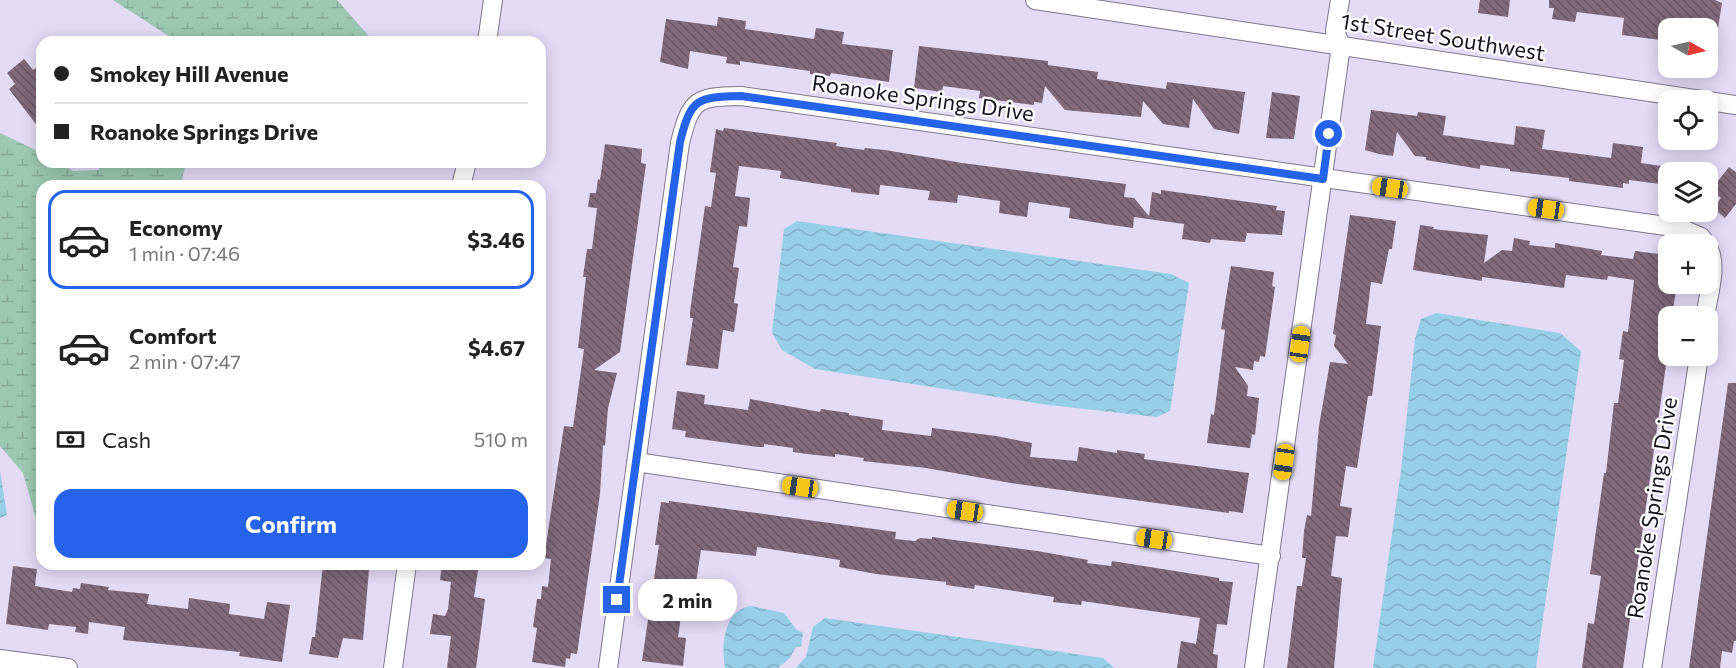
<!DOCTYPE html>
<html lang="en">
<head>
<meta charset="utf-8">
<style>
	body { margin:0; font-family:Commissioner,sans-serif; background:#f6f6f6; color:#222; height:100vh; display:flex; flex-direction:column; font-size:22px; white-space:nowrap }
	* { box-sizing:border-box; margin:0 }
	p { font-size:20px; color:#767676 }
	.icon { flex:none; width:33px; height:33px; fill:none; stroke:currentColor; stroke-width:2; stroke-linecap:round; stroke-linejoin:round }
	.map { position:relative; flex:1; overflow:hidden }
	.panel { position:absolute; left:36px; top:180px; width:510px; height:390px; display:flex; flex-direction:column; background:#fff; border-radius:18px; box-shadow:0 3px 15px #0003 }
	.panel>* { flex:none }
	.top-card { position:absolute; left:36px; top:36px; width:510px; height:132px; border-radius:18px; box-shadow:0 3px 15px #0003; display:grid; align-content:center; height:132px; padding:0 18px; background:#fff }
	.needle { width:39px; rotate:98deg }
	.fabs { position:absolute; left:1658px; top:18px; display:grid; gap:12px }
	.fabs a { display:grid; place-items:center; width:60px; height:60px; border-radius:12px; background:#fff; box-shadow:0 3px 15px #0003; font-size:30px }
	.end { position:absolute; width:27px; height:27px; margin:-14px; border:8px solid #2563eb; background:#fff; box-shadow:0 0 0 3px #fff }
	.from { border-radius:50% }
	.bubble { position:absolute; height:42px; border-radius:18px; background:#fff; box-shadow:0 3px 15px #0003; font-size:20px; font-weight:700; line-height:42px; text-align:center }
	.car { position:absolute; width:18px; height:36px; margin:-18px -9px; border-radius:8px; box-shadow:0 0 4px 2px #0007; background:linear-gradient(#f5c518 24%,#345 0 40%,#f5c518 0 76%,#345 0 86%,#f5c518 0) }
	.top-card b { display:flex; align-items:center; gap:21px; height:57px; font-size:22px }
	.top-card b+b { border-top:2px solid #e0e0e0 }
	.top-card i { width:15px; height:15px; background:#222 }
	ul { padding:10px 0 0; list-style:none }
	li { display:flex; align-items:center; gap:18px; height:99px; margin:0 12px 9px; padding:0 6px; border:3px solid transparent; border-radius:18px }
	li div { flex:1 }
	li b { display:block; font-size:22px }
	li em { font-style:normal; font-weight:700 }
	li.on { border-color:#2563eb }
	li>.icon { width:54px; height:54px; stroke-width:1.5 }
	.pay { display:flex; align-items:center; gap:15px; height:66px; padding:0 18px; font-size:22px }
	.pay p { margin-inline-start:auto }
	.primary-button { display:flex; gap:12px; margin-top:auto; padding:12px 18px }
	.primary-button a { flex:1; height:69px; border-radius:18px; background:#2563eb; color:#fff; font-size:24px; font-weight:700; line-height:69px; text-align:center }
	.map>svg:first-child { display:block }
	.wetland { fill:url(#wetland-marsh) }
	.water { fill:url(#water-waves) }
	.building { fill:url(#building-back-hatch) }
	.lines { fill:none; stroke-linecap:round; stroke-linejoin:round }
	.minor-casing { stroke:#7e768f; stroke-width:20 }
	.minor { stroke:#fff; stroke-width:18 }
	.route { stroke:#2563eb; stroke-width:8 }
	.labels { text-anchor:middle; stroke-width:4.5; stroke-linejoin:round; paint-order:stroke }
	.street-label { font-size:22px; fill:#17141d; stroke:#fff }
</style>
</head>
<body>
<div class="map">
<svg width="1736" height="668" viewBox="0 0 1736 668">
	<defs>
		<pattern id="wetland-marsh" width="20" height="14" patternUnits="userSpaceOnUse" patternTransform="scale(1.5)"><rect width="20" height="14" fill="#9cc8b3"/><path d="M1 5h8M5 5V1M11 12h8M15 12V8" fill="none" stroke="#86ab9a"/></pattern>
		<pattern id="water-waves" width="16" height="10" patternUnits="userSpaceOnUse" patternTransform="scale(1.5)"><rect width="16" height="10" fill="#96cee8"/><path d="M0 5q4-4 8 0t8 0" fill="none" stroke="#81b0c7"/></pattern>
		<pattern id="building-back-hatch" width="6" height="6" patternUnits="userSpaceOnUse" patternTransform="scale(1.5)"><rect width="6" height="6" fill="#806a7b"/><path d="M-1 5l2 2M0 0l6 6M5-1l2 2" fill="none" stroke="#685664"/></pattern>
	</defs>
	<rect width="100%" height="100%" fill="#e3daf5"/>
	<path class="wetland" d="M113,0H337L374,42H178Z
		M0,133L42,153V162H59L73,171L98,170L105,162H186L181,186H42V540L23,473L0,446Z"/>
	<path class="water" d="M797,221L1171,274L1189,283L1170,411L1157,417L1049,405L815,369L782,350L772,333L784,229Z
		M1436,313L1560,333L1581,351L1536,668H1373L1401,470L1415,339L1421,319Z
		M0,471L7,515L0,518Z
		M751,606L784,613L796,629L803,633L801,647H796L790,658L778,668H725C721,644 724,610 751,606Z
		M825,618L1103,658L1114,668H796L806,657L813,627Z"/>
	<path class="building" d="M1480,0H1510L1508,17L1478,13Z
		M1549,0H1715L1722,3L1718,28H1668V41L1622,35L1624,18L1577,12L1575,22L1552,19L1554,8H1549Z
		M718,17L746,21L745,29L814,39L816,28L844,32L842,44L893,50L889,82L831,73L830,76L810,74V71L740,61V65L726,63L727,57L690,51L688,69L660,62L666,19L717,26Z
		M919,46L1048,61V65L1098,72L1097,79L1130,84L1166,89L1167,82L1245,92L1239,134L1214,129L1193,99L1189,128L1163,124L1143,101L1141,117L1065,110L1045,86L1042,103L1034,102V105L979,98L980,91L943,86L942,92L914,88Z
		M24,59L33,70L36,68L42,75V132L9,89L15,84L7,73Z
		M1272,92L1300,96L1294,139L1266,138Z
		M1371,110L1417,116L1418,112L1446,116L1443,135L1514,145L1516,126L1545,130L1542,149L1611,158L1613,143L1643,147L1641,163L1668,167V185L1629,180V184L1623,183V188L1569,181V178L1510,171V169L1480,165V169L1426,160V157L1415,156L1397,132L1393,156L1379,154L1365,150Z
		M724,128L837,143L836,146L864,150L865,148L885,150L962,163L1126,184L1124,197L1134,198L1149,216L1152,192L1161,194V190L1277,206L1276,210L1285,211L1282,235L1247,233L1245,242L1211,239L1210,243L1182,239L1184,224L1134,217L1133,228L1105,224L1069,218L1070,208L1029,202L1027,217L999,213L1000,201L958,195L957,203L928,200L930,191L880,185L879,195L851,192V189L780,178L781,171L739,166L735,196L750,198L747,227L739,226L733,267L739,268L734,303L738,304L734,332L723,330L718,369L686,365L693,318H690V312L705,206L711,207L716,173L710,172L716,129L723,131Z
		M605,144L642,149L641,163L646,164L620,352L594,370L617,373L608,408L605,446L603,445L600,494L577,654L571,653L570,659L566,658L565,667L532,662L537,628L533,627L537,599H541L542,586L548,587L551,559L544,558L564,426L573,427L584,349L578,348L586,277H583L587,249H592L597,208L588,207L590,193H596L598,179L600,180Z
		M1729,167L1736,172V204L1725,218L1713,208L1721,198L1711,190Z
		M1350,215L1396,221L1392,249H1389L1382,284L1371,282L1366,324L1381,326L1372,396H1368L1357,468L1346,466L1340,506L1352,508L1348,537L1336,536L1331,576L1342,578L1334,668H1287L1297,586H1302L1306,558H1302L1304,531L1307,515L1311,516L1319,426L1330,362L1348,364L1334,346L1336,335L1333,334Z
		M1420,225L1434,227L1433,229L1488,235L1484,263L1502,250L1512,251L1514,238L1530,241L1529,245L1555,248V243L1602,251L1601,255L1633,259L1635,251L1668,255V284H1677L1673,309L1664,308L1660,336L1668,337V351L1623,668H1582L1588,623L1594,624L1601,576L1590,574L1604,473H1606L1614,403H1618L1624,360L1619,359L1623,331L1628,332L1634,280L1608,276L1607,280L1566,275L1564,288L1482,277V281L1413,270Z
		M1231,266L1274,272L1272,286L1275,287L1265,357L1260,356L1259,362L1254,361L1253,370L1235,367L1248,386L1247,396L1259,398L1255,435L1252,434L1250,448L1207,443L1211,414L1214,415L1225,330L1221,329Z
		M1728,383H1736V641H1734L1732,653L1722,651L1720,668H1689Z
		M677,391L705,395L704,404L748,410L750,399L820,412L821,409L849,413V415L883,420L882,430L931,436L932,428L996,436L1032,443L1030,457L1077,461L1079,447L1117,453V450L1145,454L1144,459L1249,473L1243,513L1229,511V513L1011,483L926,468L863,461L864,458L835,454V457L807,454L793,452V448L764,444V447H758L685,437L686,431L672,429Z
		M669,501L896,532L895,539L915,541L920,538L932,539V537L1037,551L1088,560L1087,563L1111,566L1112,561L1219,578V581L1233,582L1227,625L1217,624L1213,654L1218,655L1217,668H1177L1181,641L1196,644L1200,618L1082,601L1081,605L1053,602L1054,597L975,585L974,589L946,585V582L876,574L839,567L840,560L757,547L756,556L701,550L695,589L688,587L687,595H684L678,637L686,638L683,666L642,661L659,545H655L661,502L669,503Z
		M323,564L369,570L363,640L343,638L338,658L309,654L312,637H315Z
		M442,564H479L474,597L485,599L476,668H447L451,636L430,634L433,614L445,616L448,609L451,582L440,580Z
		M13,566L37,569L35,586L72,592L73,588L80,589L81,583L109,587L108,590L149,594L147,604L188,609L189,598L230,604L229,614L264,619L267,602L290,605L282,662L239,656L240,652L123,640L125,627L89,622L88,634L75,632L76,627L49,624L48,630L6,624Z"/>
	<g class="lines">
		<defs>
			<path id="minor" d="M1035,0L1736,105
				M487,42L493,0
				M461,186L467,162
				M1705,316C1708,297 1719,263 1707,246
				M636,462L1271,556
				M0,659L68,668
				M393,668L407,564
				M608,668L680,143C691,98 697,97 741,96L1680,228L1701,237L1706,244
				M1254,668L1341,46L1335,31L1340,0
				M1652,668L1699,356"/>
		</defs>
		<use href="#minor" class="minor-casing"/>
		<use href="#minor" class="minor"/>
	</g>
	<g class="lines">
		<path class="route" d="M617,600L680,142C691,98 697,97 741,96L1323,179L1329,134"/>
	</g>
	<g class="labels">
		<g class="street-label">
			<text transform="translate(1443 37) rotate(9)" y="8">1st Street Southwest</text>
			<text transform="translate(923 98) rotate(8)" y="8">Roanoke Springs Drive</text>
			<text transform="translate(1652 508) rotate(-81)" y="8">Roanoke Springs Drive</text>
		</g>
	</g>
</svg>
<div class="fabs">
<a><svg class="needle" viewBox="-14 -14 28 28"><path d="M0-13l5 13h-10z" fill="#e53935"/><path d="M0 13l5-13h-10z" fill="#767676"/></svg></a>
<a><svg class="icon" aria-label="locate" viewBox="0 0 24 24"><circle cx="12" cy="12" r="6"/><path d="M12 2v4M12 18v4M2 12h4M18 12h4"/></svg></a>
<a><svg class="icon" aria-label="layers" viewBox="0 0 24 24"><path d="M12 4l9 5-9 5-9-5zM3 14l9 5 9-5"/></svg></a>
<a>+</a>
<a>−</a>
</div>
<i class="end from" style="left:1329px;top:134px"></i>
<i class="end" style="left:617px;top:600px"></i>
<div class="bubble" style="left:638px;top:579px;width:99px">2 min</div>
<i class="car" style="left:1390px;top:188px;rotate:278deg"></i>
<i class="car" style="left:1546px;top:209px;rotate:278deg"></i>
<i class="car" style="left:1300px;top:344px;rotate:8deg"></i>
<i class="car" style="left:1284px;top:462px;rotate:188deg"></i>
<i class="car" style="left:800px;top:487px;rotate:278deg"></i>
<i class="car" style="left:965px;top:511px;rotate:278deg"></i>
<i class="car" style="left:1154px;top:539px;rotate:278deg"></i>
<div class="top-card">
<b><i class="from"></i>Smokey Hill Avenue</b>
<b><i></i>Roanoke Springs Drive</b>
</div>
<section class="panel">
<ul>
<li class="on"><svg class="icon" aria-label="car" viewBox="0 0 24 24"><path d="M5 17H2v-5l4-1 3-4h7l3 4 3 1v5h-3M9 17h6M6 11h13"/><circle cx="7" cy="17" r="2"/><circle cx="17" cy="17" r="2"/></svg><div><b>Economy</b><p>1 min · 07:46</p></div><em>$3.46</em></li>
<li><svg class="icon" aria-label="car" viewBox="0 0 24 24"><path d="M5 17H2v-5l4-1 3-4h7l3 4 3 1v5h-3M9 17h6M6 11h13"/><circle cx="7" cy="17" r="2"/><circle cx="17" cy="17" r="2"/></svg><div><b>Comfort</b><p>2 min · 07:47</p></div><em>$4.67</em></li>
</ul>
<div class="pay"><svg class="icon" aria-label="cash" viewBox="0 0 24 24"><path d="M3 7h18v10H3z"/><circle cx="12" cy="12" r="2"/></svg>Cash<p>510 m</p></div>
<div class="primary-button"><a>Confirm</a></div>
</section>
</div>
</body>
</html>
